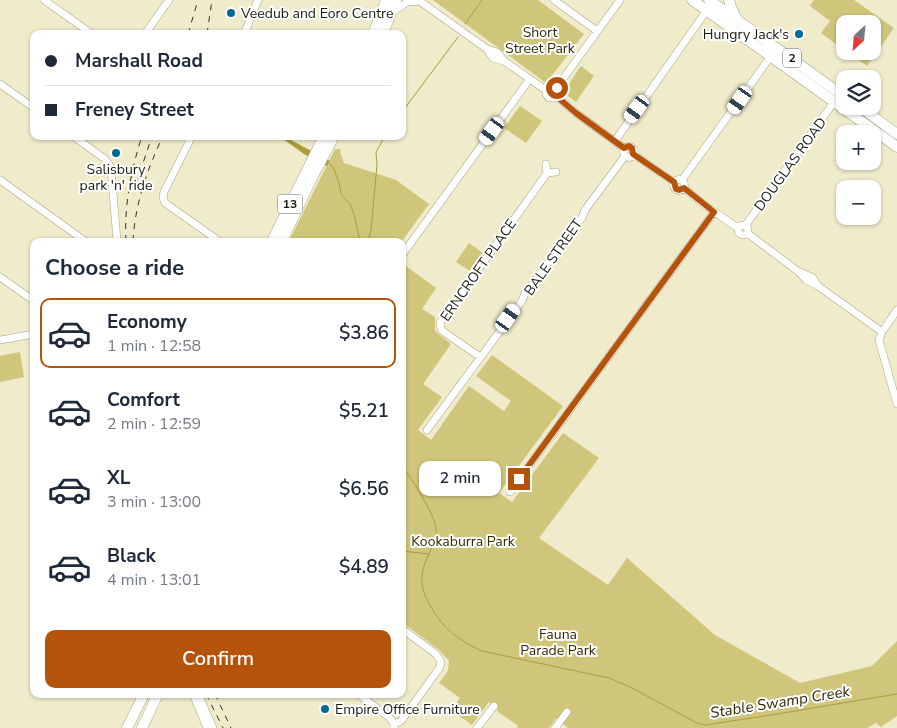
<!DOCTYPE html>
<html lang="en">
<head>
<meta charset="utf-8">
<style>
	body { margin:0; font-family:"Nunito Sans",sans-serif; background:#f6f6f7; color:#1f2937; height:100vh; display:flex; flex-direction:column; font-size:19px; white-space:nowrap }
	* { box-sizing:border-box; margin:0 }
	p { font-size:16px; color:#747a83 }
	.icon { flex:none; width:28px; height:28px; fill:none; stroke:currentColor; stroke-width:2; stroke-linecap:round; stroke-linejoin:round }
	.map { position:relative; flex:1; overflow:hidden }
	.details { position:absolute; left:30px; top:238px; width:376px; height:460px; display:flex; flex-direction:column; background:#fff; border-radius:10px; box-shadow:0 1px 4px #0004 }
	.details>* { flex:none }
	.banner { position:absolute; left:30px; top:30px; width:376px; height:110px; border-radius:10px; box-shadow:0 1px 4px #0004; display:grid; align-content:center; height:110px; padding:0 15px; background:#fff }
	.needle { width:32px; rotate:206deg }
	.controls { position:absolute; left:836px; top:15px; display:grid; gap:10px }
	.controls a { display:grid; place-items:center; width:45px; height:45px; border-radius:10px; background:#fff; box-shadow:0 1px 4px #0004; font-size:25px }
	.end { position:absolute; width:22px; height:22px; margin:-11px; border:6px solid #b45309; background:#fff; box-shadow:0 0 0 2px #fff }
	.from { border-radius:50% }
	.bubble { position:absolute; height:35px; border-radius:10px; background:#fff; box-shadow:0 1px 4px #0004; font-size:16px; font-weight:600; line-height:35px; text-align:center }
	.car { position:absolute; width:15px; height:30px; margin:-15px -8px; border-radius:6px; box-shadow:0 0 4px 1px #0007; background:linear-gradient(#fff 24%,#345 0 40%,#fff 0 76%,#345 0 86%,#fff 0) }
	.banner b { display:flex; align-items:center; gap:18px; height:48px; font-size:19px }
	.banner b+b { border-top:1px solid #e0e1e3 }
	.banner i { width:12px; height:12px; background:#1f2937 }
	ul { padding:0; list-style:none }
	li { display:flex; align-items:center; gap:15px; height:70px; margin:0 10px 8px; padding:0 5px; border:2px solid transparent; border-radius:10px }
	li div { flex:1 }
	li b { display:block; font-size:19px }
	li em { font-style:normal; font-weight:600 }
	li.active { border-color:#b45309 }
	li>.icon { width:45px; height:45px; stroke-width:1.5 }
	h2 { padding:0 15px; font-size:22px; line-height:60px }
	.action { display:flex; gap:10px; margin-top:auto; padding:10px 15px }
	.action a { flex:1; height:58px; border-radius:10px; background:#b45309; color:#fff; font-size:20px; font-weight:600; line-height:58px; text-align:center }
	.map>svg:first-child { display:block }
	.green { fill:#d0c67b }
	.water { fill:#a99d3c }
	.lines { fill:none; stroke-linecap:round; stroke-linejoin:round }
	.stream { stroke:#a99d3c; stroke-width:1 }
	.minor-casing { stroke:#a8a486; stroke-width:8 }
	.highway-casing { stroke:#a8a486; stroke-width:11 }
	.minor { stroke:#fff; stroke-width:7 }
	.highway { stroke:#fff; stroke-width:10 }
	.rail { stroke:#353425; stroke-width:1; stroke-dasharray:6 6; stroke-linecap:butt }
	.route { stroke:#b45309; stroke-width:6 }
	.poi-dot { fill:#006a97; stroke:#fff; stroke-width:2 }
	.labels { text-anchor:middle; stroke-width:4; stroke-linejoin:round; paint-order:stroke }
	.shield { fill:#fff; stroke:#5f5f56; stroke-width:1 }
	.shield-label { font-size:12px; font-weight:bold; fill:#1b1a0e }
	.poi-label { font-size:14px; fill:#1b1a0e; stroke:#fff; text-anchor:start }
	.park-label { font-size:14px; fill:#322d02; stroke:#fff }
	.street-label { font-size:14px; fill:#1b1a0e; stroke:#fff }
	.water-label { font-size:15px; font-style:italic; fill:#2f2a00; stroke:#fff }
</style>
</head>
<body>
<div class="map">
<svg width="897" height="728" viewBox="0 0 897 728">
	<rect width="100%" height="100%" fill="#efebcb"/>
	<path class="green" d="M433,0H538L584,34L546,83Z
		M814,0H854L894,28L867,66L846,51H872V24H845V51L821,33L830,21L810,6Z
		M581,66L594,76L576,102L563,92Z
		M520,106L542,121L526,143L504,128Z
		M335,149H341L340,152L344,163L396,180L429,204L402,241H289Z
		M469,243L483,253L470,271L456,262Z
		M403,264L436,288L422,309L435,317V331L451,344L423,384L442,397L418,430L431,440L469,386L504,411L511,401L476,376L492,355L563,406L499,493L512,502L563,433L599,458L539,538L608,585L627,558L715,635L800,683L872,666L897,641V716L881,727L876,723L867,728H568L556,718L549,728H517L518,726L497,711L498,709L489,702L472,725L451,710L460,698L439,683L448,671L449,661L439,650L403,623Z
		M20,352L24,377L0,382V356Z"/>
	<path class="water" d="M279,136C286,136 320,156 330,161L327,166L304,154Z"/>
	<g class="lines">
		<path class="stream" d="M465,24L482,0
			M402,112L458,37
			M330,164L334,169L339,183L341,194L350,204L354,214L360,241
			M368,241L371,230L377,165L376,152L385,136
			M402,466C412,479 433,512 436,527C438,539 429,552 425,563C419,581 422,591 431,607C443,629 460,641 482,651L609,678L632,688L697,723L705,725L765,716L897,694
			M402,551L429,554"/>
		<defs>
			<path id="minor" d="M44,0L92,34
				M418,0L487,49L493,58L504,61L547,91
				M554,0L597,31
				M391,13L407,2L420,1
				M145,34L169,0
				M244,34L258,0
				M487,49L497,52L504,61
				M0,84L34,108
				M555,90L620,0
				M547,91L546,94L549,98H554L556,96
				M556,96L576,113L624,148
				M73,136L105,159L111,168L117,241
				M192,136L164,192L163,198L165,203L219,241
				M615,141L707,10
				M623.5 152a5.5 5.5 0 1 1 11 0a5.5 5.5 0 1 1-11 0Z
				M633,154L674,182
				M546,164L547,173L556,172
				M673.5 185a5.5 5.5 0 1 1 11 0a5.5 5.5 0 1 1-11 0Z
				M0,180L85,241
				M682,180L771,56
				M684,188L703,204L738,228
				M738 230a5 5 0 1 1 10 0a5 5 0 1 1-10 0Z
				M745,226L834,102
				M747,233L799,272L806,280L818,286L882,332
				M402,255L529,80
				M800,272L813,278L818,286
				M0,277L34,301
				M897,310L882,332L879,340L897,404
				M0,340L34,334
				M480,357L444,332L441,329L440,323L547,173
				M427,430L522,301L525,293L529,289L577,223L582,218L585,210L625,156
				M510,492L714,212
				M193,694L207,728
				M198,694L213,728
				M358,694L389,717L394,724
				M394,728V724L401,721L404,717L435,674L440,667L441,662L436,654L402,629
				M477,728L494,706
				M555,728L567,712"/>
			<path id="highway" d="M692,0L897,147
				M709,0L845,97
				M729,0L732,10L737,19
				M373,34L386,0
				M383,34L396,0
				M859,106L897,134
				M272,241L324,136
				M282,241L310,182L334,136
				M127,728L144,694
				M142,728L158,694"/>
		</defs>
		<use href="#minor" class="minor-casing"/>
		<use href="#highway" class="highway-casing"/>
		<use href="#minor" class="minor"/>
		<use href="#highway" class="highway"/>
		<path class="rail" d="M188,34L198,0
			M207,34L212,0
			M136,184L152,136
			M126,241C124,206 131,170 142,136
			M133,241C135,204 147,170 163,136
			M206,694L223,728
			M215,694L231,728"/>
	</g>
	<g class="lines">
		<path class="route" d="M519,479L714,212L684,188L679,190L676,189L674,182L633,154L632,148L629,146L624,148L576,113L556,96L555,90L557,88"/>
	</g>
	<g class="poi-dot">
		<circle cx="231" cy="13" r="5"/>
		<circle cx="799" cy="34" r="5"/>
		<circle cx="116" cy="153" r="5"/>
		<circle cx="325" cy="709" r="5"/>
	</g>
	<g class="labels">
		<g class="shield">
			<rect x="783" y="48.5" width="18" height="19" rx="4"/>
			<rect x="277.5" y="194.5" width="25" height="19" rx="4"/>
		</g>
		<g class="shield-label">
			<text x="792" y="62">2</text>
			<text x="290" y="208">13</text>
		</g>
		<g class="poi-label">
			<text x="241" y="18">Veedub and Eoro Centre</text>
			<text x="789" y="39" text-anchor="end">Hungry Jack's</text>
			<text x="116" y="174" text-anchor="middle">Salisbury<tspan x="116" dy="16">park 'n' ride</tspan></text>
			<text x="335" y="714">Empire Office Furniture</text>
		</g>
		<g class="park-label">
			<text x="540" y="37">Short<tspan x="540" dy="16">Street Park</tspan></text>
			<text x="463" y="546">Kookaburra Park</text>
			<text x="558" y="639">Fauna<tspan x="558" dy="16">Parade Park</tspan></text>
		</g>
		<g class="street-label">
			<text transform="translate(790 164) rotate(-54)" y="5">DOUGLAS ROAD</text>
			<text transform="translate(553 257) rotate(-55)" y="5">BALE STREET</text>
			<text transform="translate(478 270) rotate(-55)" y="5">ERNCROFT PLACE</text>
		</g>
		<g class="water-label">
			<text transform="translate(780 702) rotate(-9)" y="5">Stable Swamp Creek</text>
		</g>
	</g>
</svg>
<div class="controls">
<a><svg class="needle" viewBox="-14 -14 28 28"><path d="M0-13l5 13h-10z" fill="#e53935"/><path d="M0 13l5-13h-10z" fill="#747a83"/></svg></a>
<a><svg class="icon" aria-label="layers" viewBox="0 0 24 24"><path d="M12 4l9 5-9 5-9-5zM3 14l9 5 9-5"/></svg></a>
<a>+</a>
<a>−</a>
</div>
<i class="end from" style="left:557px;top:88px"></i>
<i class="end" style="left:519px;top:479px"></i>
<div class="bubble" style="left:419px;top:461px;width:82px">2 min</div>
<i class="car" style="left:740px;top:100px;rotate:215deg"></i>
<i class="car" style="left:637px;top:109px;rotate:216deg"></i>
<i class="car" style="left:492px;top:131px;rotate:216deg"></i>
<i class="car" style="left:508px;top:318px;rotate:35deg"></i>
<div class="banner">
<b><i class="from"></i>Marshall Road</b>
<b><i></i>Freney Street</b>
</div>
<section class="details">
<h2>Choose a ride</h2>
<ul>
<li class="active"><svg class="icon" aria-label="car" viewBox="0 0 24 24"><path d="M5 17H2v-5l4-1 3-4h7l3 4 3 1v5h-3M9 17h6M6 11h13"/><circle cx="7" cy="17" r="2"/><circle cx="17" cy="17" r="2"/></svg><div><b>Economy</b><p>1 min · 12:58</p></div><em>$3.86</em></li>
<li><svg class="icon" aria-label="car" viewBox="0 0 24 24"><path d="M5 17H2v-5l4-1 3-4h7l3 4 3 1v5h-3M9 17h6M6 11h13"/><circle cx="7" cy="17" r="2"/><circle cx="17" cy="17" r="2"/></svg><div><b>Comfort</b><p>2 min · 12:59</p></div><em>$5.21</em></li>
<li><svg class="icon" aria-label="car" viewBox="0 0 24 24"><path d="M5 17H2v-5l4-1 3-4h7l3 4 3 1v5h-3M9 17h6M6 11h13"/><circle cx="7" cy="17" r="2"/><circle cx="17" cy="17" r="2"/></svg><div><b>XL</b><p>3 min · 13:00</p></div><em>$6.56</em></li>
<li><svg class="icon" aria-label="car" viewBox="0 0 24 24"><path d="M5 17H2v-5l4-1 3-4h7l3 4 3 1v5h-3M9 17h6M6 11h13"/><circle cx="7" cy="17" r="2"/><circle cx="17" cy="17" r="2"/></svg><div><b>Black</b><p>4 min · 13:01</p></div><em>$4.89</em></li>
</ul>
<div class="action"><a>Confirm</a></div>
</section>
</div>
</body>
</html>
